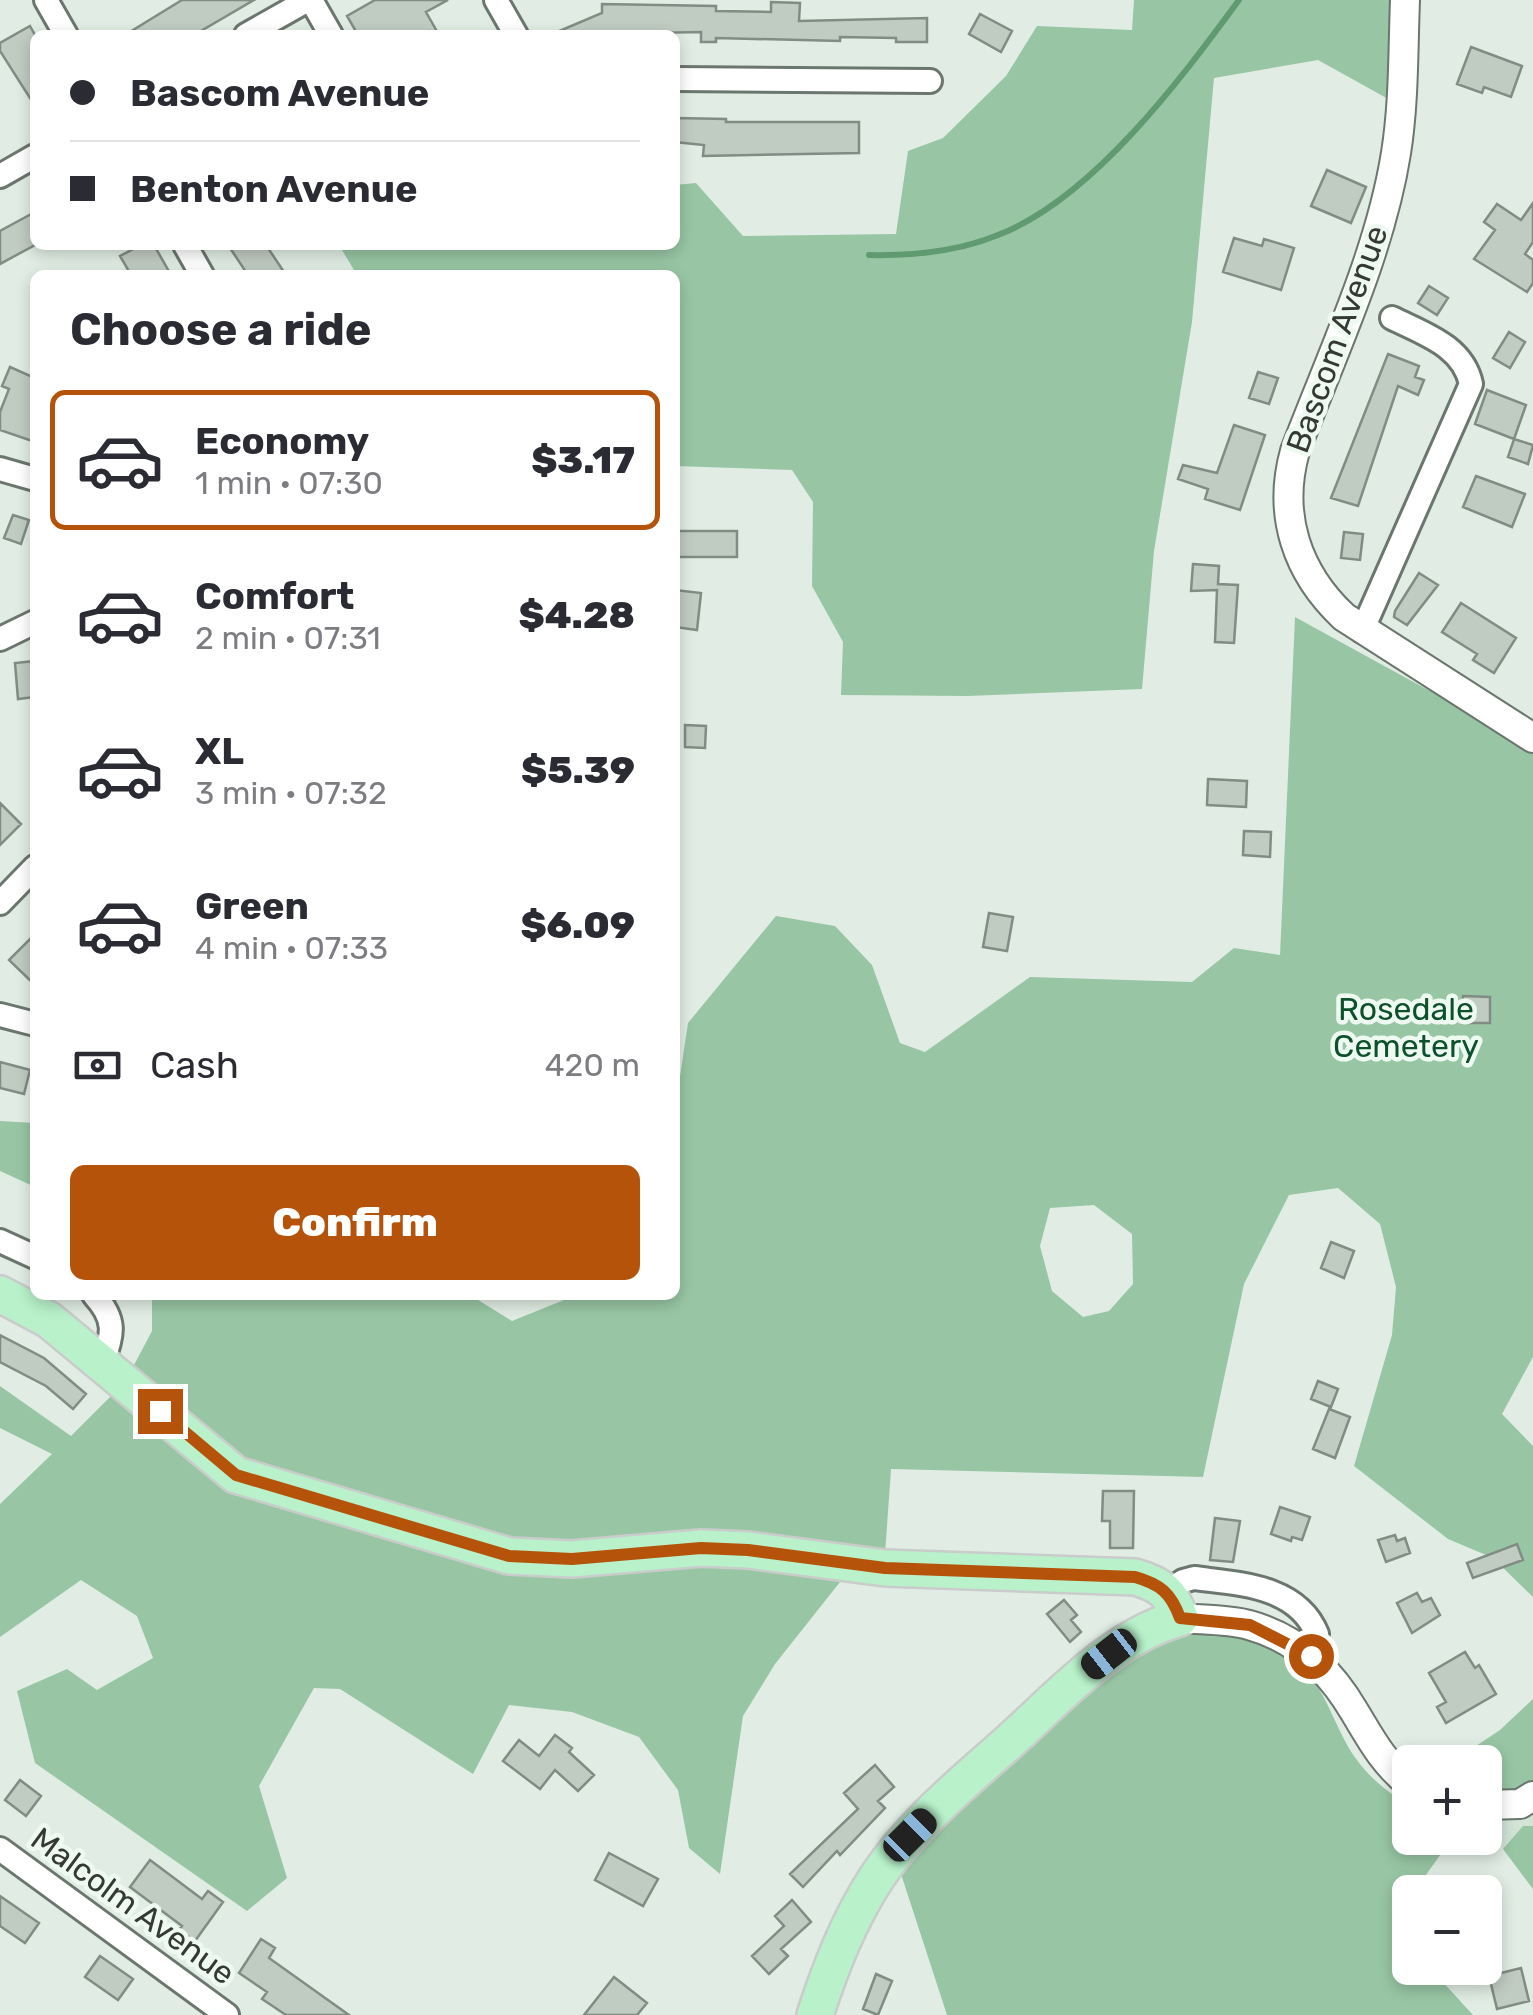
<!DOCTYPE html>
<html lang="en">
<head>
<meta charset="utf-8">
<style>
	body { margin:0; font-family:Rubik,sans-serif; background:#f7f7f7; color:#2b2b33; height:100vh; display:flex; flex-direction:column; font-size:38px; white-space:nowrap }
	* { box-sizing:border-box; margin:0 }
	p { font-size:32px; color:#7c7c81 }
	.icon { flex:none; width:55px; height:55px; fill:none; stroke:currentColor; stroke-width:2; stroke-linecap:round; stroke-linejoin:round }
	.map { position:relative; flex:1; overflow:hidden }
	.side { position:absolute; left:30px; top:270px; width:650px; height:1030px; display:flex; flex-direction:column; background:#fff; border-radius:15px; box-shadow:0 5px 15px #0003 }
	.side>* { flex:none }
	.top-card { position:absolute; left:30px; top:30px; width:650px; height:220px; border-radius:15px; box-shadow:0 5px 15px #0003; display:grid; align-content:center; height:220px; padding:0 40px; background:#fff }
	.buttons { position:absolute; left:1392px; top:1745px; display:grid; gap:20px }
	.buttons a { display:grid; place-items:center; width:110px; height:110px; border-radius:15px; background:#fff; box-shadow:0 5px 15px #0003; font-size:50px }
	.end { position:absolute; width:45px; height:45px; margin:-22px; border:12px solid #b45309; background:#fff; box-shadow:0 0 0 5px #fff }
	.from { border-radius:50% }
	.car { position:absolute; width:30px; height:60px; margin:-30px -15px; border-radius:12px; box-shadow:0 0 8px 2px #0007; background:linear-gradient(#222 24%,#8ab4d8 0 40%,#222 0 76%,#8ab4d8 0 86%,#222 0) }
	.top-card b { display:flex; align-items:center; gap:35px; height:95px; font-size:38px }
	.top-card b+b { border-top:2px solid #e1e1e2 }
	.top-card i { width:25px; height:25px; background:#2b2b33 }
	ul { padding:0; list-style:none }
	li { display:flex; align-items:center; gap:30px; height:140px; margin:0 20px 15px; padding:0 20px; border:5px solid transparent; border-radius:15px }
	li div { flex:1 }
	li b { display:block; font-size:38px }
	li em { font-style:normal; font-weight:800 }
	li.on { border-color:#b45309 }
	li>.icon { width:90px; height:90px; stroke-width:1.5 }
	h2 { padding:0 40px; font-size:45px; line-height:120px }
	.pay { display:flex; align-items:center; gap:25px; height:110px; padding:0 40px; font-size:38px }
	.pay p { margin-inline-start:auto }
	.action { display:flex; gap:20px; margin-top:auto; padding:20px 40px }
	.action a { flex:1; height:115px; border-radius:15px; background:#b45309; color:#fff; font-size:40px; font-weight:800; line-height:115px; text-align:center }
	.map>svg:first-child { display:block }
	.built { fill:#d1e4d6 }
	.green { fill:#98c6a4; fill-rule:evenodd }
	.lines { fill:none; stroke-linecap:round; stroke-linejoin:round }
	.stream { stroke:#609a71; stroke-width:6 }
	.building { fill:#c0cbc2; stroke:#818c84; stroke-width:2.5 }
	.minor-casing { stroke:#6b766e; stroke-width:28 }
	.tertiary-casing { stroke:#6b766e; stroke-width:32 }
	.primary-casing { stroke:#cacccb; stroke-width:40 }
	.minor { stroke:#fff; stroke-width:22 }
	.tertiary { stroke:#fff; stroke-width:28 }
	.primary { stroke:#b8f1ca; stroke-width:35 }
	.route { stroke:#b45309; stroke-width:12 }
	.labels { text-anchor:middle; stroke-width:9; stroke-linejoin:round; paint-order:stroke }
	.street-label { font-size:32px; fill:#353936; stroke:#eefaf1 }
	.park-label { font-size:32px; fill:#0c512b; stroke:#eefaf1 }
</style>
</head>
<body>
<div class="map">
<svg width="1533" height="2015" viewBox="0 0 1533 2015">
	<rect width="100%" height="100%" fill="#e1ede4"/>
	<path class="built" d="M1533,1811V1889L1503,1849L1489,1817Z"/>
	<path class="green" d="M1134,0H1392L1390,100L1318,60L1214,78L1192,322L1154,551L1142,689L967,696L841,695L843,642L812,586L813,502L792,470L675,466V275H357L339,245H675V185L696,183L743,236L896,234L908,151L943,138L1006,76L1037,26L1132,30Z
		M1295,617L1439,696L1533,753V1357L1502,1414L1533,1446V1597L1493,1558L1448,1539L1354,1466L1392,1335L1396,1287L1380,1224L1338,1188L1289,1195L1244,1284L1203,1477L891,1469L885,1555L844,1577L775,1664L743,1716L720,1874L689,1848L678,1790L639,1737L572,1712L509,1705L473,1774L340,1689L314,1688L259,1786L287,1878L247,1911L35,1763L17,1691L67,1669L97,1690L153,1658L137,1616L81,1580L0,1637V1504L52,1454L0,1428V1386L71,1436L125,1382L152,1331V1295H470L512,1321L564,1300L568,1295H675V1110L688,1023L776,916L835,926L872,965L900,1043L925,1052L1030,977L1192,982L1234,948L1280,955ZM1094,1205L1132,1234L1133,1284L1109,1311L1083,1317L1052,1291L1040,1246L1050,1208Z
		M0,1121L35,1123V1187L0,1171Z
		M1210,1626C1239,1635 1271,1643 1296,1662C1328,1688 1333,1728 1357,1760C1369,1777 1391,1796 1410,1804V1838H1452L1414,1892H1410V1899L1392,1925L1410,1945V1968H1430L1473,2015H947L900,1871L945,1822L1126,1661L1159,1637Z
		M1533,1699V1790L1485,1802V1762H1452L1500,1730Z
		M1523,1826H1533V1889L1503,1849Z"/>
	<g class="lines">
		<path class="stream" d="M869,255C913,256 957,252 998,235C1092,199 1181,79 1239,0"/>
	</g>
	<path class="building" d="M182,0H254L194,35H125Z
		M375,0H448L426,12L439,35H358L347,16Z
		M771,2L800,3L799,21L927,18V42H896V38L840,37V41L716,38V42H701V32L550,35L602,13V4L716,6V11L771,12Z
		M980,14L1012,31L1001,52L969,34Z
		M30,26L35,35V106L0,51V43Z
		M1471,47L1522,66L1511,97L1484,87L1482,93L1457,84Z
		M675,118L726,119V122H859V153L703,156L704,145L675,142Z
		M1327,170L1366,187L1351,223L1311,206Z
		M1533,203V242L1525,254L1533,260V283L1527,292L1474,259L1495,230L1484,222L1497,204L1521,220Z
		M35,212V245L0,264V231Z
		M1234,238L1262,246L1264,239L1294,248L1281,290L1223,272Z
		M141,245H154L171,275H131L120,256Z
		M228,245H266L286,275H248Z
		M1429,286L1448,298L1437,315L1418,303Z
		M1509,332L1525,342L1510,368L1493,358Z
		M1388,354L1419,366L1415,377L1424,380L1418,395L1398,386L1358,506L1331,498Z
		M10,367L35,378V442L0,430V412L9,389L2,386Z
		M1258,372L1278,378L1269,404L1249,398Z
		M1487,390L1526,405L1514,439L1475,424Z
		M1234,425L1265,435L1240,510L1205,499L1208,489L1178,479L1183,465L1217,473Z
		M1514,439L1533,445L1528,464L1508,457Z
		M1476,476L1525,494L1512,527L1463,507Z
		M13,515L29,520L21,544L4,538Z
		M675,531H737V557H675Z
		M1344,532L1363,534L1360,560L1341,558Z
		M1193,564L1219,566L1218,584L1238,585L1234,643L1215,642L1217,590L1191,591Z
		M1419,573L1438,585L1407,625L1394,617L1395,611Z
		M675,590L701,593L697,630L675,627Z
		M1461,603L1516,638L1494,673L1473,660L1477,654L1442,632Z
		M35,661V697L18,699L15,663Z
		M685,725L706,726L705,748L685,747Z
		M1208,779L1247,781L1246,807L1207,805Z
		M0,803L21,824L0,845Z
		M1244,831L1271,832L1270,857L1243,855Z
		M989,913L1013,917L1007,951L983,947Z
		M35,934V985L9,960Z
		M1463,996L1490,997V1023H1462Z
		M0,1062L30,1070L24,1094L0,1088Z
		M1331,1242L1354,1251L1344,1278L1321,1268Z
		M0,1335L44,1358L86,1394L73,1409L46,1386L0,1362Z
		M1318,1381L1338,1389L1331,1407L1311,1399Z
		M1329,1409L1350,1417L1335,1458L1313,1449Z
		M1103,1491H1134L1133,1548H1110V1521H1102Z
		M1280,1507L1310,1517L1302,1540L1292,1537L1291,1541L1271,1534Z
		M1215,1518L1240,1521L1233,1562L1210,1560Z
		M1395,1535L1397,1541L1405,1538L1410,1553L1386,1562L1378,1540Z
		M1517,1544L1523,1560L1473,1578L1467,1563Z
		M1417,1593L1422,1602L1431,1598L1440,1615L1412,1633L1397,1603Z
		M1064,1600L1077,1615L1071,1620L1081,1632L1070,1642L1047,1614Z
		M1465,1652L1475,1668L1479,1665L1496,1694L1446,1723L1437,1707L1446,1702L1429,1673Z
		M555,1735L572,1748L569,1752L594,1775L578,1791L555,1770L540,1789L503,1761L519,1740L539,1756Z
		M875,1765L894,1787L878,1801L885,1808L840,1855L837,1851L803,1887L790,1874L858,1809L844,1793Z
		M20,1780L41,1796L26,1816L5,1800Z
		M609,1853L658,1879L643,1906L595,1880Z
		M150,1860L202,1899L208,1891L223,1902L195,1941L179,1930L182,1926L130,1887Z
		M0,1896L39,1923L25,1943L0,1926Z
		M792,1900L811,1922L781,1949L788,1956L769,1974L752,1956L784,1926L775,1916Z
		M261,1939L275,1948L269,1958L349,2015H286L262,1999L267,1992L239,1973Z
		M100,1956L133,1979L118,2000L85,1977Z
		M1521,1968L1529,2001L1497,2009L1489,1976Z
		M876,1974L892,1981L878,2015L863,2009Z
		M614,1977L647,2003L637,2015H584Z"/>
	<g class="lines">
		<defs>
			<path id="minor" d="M46,0L66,35
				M311,0L331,35
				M496,0L516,35
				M246,35L308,0
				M675,79L930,81
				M0,176L35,156
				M185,245L202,275
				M0,469L35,479
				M1362,631L1471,384C1463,346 1424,334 1392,318
				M0,639L35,622
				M0,903L35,867
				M0,1015L35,1024
				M0,1241L35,1257
				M94,1295C116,1319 114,1334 102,1363
				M1167,1592L1183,1581L1194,1578C1239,1584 1297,1585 1317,1634L1311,1656
				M0,1849L227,2015"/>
			<path id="tertiary" d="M1405,0C1403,51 1404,103 1396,153C1380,254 1331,356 1295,451C1277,515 1297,573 1344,617L1533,738
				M1180,1618C1202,1620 1228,1619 1249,1625C1297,1638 1330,1670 1354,1711C1371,1739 1383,1763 1410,1784
				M1485,1805L1520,1804L1533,1796"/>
			<path id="primary" d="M0,1294L49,1320L236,1475L509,1556L572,1559L701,1548L748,1550L885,1568L1135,1577C1160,1584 1172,1593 1180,1618C1112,1637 1061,1695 1010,1741C963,1783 912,1824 877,1877C849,1920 831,1966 815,2015"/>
		</defs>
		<use href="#minor" class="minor-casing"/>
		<use href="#tertiary" class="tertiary-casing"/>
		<use href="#primary" class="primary-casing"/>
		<use href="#minor" class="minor"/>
		<use href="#tertiary" class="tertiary"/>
		<use href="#primary" class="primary"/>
	</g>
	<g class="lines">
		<path class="route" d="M160,1411L236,1475L509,1556L572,1559L701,1548L748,1550L885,1568L1135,1577C1160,1584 1171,1593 1180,1618L1250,1625L1311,1656"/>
	</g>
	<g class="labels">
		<g class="street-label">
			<text transform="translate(1337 339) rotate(-70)" y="11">Bascom Avenue</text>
			<text transform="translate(133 1906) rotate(36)" y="11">Malcolm Avenue</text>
		</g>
		<g class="park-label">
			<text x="1406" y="1020">Rosedale<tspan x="1406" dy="37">Cemetery</tspan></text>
		</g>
	</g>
</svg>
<div class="buttons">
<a>+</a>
<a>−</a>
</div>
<i class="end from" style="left:1311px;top:1656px"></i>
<i class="end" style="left:160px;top:1411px"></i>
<i class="car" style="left:1109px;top:1654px;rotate:232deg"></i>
<i class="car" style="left:910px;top:1835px;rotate:45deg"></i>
<div class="top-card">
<b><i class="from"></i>Bascom Avenue</b>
<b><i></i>Benton Avenue</b>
</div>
<section class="side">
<h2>Choose a ride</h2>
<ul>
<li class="on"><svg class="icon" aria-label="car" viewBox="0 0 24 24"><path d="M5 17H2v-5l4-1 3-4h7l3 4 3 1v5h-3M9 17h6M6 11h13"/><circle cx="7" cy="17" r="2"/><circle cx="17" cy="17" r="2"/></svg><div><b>Economy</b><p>1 min · 07:30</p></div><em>$3.17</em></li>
<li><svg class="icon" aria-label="car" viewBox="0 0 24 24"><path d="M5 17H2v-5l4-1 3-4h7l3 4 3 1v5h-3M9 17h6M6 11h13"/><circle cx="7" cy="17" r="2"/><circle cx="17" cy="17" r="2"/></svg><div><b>Comfort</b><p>2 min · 07:31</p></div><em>$4.28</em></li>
<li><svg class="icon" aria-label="car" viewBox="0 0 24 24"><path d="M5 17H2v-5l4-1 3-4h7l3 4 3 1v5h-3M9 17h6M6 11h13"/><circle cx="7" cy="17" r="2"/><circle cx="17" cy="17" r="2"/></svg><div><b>XL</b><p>3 min · 07:32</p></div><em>$5.39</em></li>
<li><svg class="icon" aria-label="car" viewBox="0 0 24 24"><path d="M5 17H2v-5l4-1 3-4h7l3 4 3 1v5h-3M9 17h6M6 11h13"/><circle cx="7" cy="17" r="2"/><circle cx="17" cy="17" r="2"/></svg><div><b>Green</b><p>4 min · 07:33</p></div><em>$6.09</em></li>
</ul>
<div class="pay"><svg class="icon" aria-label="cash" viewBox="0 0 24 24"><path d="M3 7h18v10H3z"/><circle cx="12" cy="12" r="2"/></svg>Cash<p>420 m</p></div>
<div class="action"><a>Confirm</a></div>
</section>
</div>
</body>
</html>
